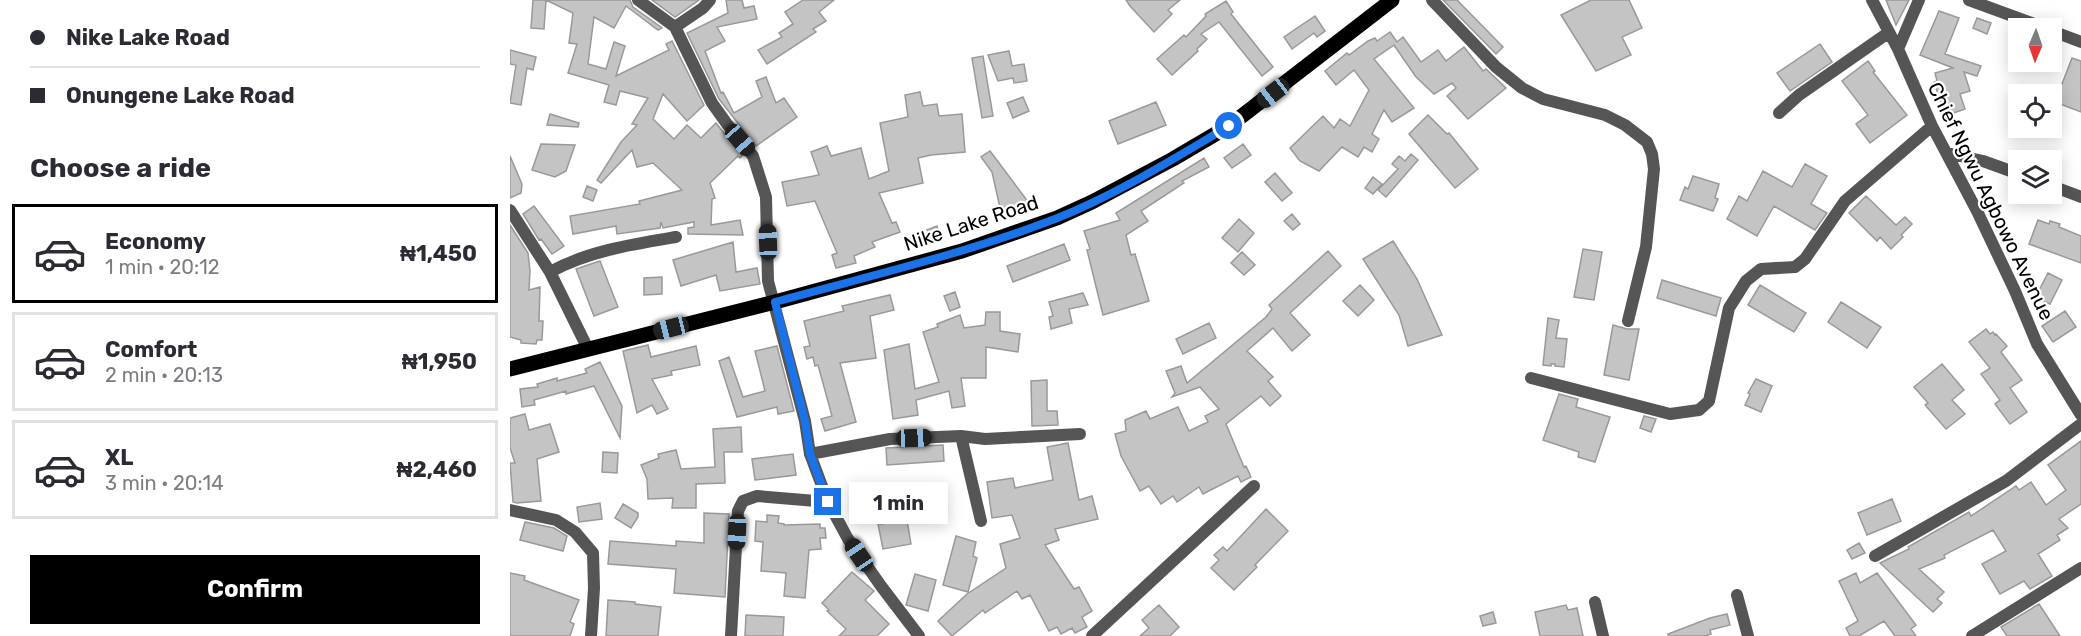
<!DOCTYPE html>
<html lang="en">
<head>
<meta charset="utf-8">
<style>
	body { margin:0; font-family:Rubik,sans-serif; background:#f2f2f3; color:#2b2b33; height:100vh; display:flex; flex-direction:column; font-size:22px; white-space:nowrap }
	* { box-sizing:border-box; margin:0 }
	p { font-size:20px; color:#7c7c81 }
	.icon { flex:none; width:33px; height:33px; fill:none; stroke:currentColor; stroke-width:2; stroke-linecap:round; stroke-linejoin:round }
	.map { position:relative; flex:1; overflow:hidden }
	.side { display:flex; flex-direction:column; background:#fff; width:510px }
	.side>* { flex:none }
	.banner { display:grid; align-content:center; height:132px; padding:0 30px; background:#fff }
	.needle { width:39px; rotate:182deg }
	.controls { position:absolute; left:1498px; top:18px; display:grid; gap:12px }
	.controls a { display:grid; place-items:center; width:54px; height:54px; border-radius:0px; background:#fff; box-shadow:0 3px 15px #0003; font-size:30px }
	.end { position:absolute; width:27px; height:27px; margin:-14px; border:8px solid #1a73e8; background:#fff; box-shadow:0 0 0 3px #fff }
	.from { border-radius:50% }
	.bubble { position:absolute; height:42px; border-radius:0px; background:#fff; box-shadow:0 3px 15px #0003; font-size:20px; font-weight:700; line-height:42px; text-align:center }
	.car { position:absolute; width:18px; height:36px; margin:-18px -9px; border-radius:8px; box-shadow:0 0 4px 2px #0007; background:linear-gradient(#222 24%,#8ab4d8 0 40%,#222 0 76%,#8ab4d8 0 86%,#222 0) }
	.banner b { display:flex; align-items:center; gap:21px; height:57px; font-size:22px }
	.banner b+b { border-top:2px solid #e1e1e2 }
	.banner i { width:15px; height:15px; background:#2b2b33 }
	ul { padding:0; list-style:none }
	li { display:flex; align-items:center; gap:18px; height:99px; margin:0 12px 9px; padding:0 18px; border:3px solid #e1e1e2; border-radius:0px }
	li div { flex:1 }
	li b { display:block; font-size:22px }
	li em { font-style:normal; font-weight:700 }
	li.selected { border-color:#000 }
	li>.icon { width:54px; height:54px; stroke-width:1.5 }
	h2 { padding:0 30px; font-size:27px; line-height:72px }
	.button { display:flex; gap:12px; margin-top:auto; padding:12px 30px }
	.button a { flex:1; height:69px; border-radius:0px; background:#000; color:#fff; font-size:24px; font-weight:700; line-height:69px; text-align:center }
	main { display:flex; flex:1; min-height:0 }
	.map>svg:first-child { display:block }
	.building { fill:#c4c4c4; stroke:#999; stroke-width:1.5 }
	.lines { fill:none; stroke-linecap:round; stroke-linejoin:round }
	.street { stroke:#555; stroke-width:12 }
	.primary { stroke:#000; stroke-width:15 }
	.route { stroke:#1a73e8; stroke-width:8 }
	.labels { text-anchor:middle; stroke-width:4.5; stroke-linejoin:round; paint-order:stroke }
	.street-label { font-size:20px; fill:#000; stroke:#fff }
</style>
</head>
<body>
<main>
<section class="side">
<div class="banner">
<b><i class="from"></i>Nike Lake Road</b>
<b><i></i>Onungene Lake Road</b>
</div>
<h2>Choose a ride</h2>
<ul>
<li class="selected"><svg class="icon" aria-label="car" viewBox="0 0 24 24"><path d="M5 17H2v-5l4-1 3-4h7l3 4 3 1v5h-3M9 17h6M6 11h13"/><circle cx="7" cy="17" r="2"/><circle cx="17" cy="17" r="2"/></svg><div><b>Economy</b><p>1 min · 20:12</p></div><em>₦1,450</em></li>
<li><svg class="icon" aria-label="car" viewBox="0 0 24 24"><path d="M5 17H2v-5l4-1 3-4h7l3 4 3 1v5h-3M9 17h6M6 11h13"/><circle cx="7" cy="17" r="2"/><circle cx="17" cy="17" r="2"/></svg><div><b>Comfort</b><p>2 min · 20:13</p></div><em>₦1,950</em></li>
<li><svg class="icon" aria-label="car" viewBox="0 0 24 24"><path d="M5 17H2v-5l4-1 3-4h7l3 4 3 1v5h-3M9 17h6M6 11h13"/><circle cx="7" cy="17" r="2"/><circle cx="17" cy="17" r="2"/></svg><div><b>XL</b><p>3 min · 20:14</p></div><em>₦2,460</em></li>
</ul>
<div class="button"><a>Confirm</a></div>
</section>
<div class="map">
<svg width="1571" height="636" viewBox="0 0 1571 636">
	<rect width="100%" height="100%" fill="#fff"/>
	<path class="building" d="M23,0H36L34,29L21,28Z
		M36,0H120L123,7L152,28L148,30L116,6L104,28L84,17L78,64L96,69L104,42L115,46L106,76L159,50L156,44L162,41L194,105L177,121L153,94L143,119L164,139L177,125L191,138L206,123L232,156L230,158L228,156L200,183L205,198L202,199L201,225L230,220L233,235L178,234V228L184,227V222L153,228L151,222L150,228L107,234L106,226L63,234L60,216L130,204L129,201L172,190L143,163L127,167L122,150L91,183L87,180L111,142L127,125L122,124L138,98L110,91L106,105L94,102L99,85L58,73L67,44L59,43L63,13Z
		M142,0H189L165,17Z
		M216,0H232L234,8L244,6L247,19L207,27L215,41L195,51L211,93L213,92L224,113L252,97L246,81L256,77L266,103L274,98L287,117L246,146L209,99L177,33L218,13Z
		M293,0H324L309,12L316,21L303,29L306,32L257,64L248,50L272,37L269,33L283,24L275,12Z
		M616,0H670L658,10L662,14L644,32L620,6Z
		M933,0H947L993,47L986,54Z
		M1081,0H1119L1132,28L1112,37L1121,55L1086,71L1051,15Z
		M1376,0H1399L1386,25Z
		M716,1L723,12L721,14L763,67L752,76L709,22L691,34L697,39L687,49L688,51L662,75L647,59L674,35L676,37L696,16L695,14Z
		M1429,11L1449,18L1435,54L1471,66L1467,76L1454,72L1460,91L1450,94L1455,109L1435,116L1424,82L1427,81L1425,73L1443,68L1410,55Z
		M805,16L815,31L807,37L804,33L782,49L774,37Z
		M1467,18L1481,23L1477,34L1463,28Z
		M880,32L887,42L893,37L911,62L928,50L936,61L954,47L973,71L976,69L996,88L958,119L937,96L946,88L942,83L924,94L906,77L884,45L864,59L904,108L882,122L874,110L862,134L869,139L862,152L854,147L848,157L832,147L809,171L790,161L780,148L813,116L824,128L830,119L840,126L859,90L844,70L826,85L815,71L837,53L839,55L858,41L865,38L867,41Z
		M1310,44L1322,62L1280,91L1267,73Z
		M0,50L26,57L23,70L17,68L11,105L0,103L6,65L0,64Z
		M499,51L502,66L514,64L517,81L504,83L503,78L488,81L478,55Z
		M473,56L483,116L472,118L462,58Z
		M1562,58L1571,61V112L1545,102Z
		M1358,61L1365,71L1363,72L1397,115L1360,143L1346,124L1358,115L1332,81Z
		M410,92L413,106L427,104L429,116L452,114L455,152L421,155L408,158L413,183L369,193L382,223L386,222L390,232L362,242L365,247L344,256L346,263L326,268L322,255L327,253L305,201L277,206L272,182L309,175L301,152L317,146L321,156L351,148L359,179L379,171L370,123L398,117L395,95Z
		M513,97L519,111L503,118L497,103Z
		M646,102L656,125L608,144L599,121Z
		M40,114L69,123L68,127L37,125Z
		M918,115L937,134L939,133L968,169L945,188L899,134Z
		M31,144L65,145L56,171L45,177L22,170Z
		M733,144L741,155L722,168L714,158Z
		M480,151L519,203L490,208L482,172L471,157Z
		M901,154L908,160L876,197L868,190L888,169L882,164L889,156L895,161Z
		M0,156L12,184L11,193L0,198Z
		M694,158L699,167L672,181L674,183L631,211L638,221L616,235L621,255L625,254L639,301L593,315L577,250L580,249L574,231L610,220L606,213Z
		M1295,164L1317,176L1301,204L1317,213L1305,230L1264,206L1247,236L1217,219L1229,196L1237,201L1253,171L1282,187Z
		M765,173L782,193L772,201L755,182Z
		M1183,176L1209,184L1205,198L1208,199L1203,211L1170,200L1175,187L1178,189Z
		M863,177L872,184L863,194L855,188Z
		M77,186L87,190L83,201L73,197Z
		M1356,196L1386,225L1395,217L1402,224L1391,235L1393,237L1381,249L1370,237L1367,241L1339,213Z
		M24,206L54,246L42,254L31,239L29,240L13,214Z
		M782,214L790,224L783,230L774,221Z
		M729,219L744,233L728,252L712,238Z
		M1528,220L1539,224L1540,221L1550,224L1549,227L1571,236V263L1519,244Z
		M0,225L18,253L20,271L19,290L30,287L29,321H33L32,340H27L26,344L11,343V340L0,337Z
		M427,226L430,236L421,240L417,230Z
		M883,241L907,279L932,335L898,346L889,315L853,259Z
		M223,242L226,272L247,268L250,284L210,291L206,275L171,286L163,260Z
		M554,244L560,260L503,282L497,266Z
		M1073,249L1092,252L1084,300L1064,297Z
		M818,251L831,266L780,313L800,335L782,351L763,328L737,351L763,377L758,381L771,396L760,406L751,396L716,424L734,467L736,466L741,477L731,482L728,476L693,494L689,487L667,502L663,496L651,504L639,486L630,491L611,456L605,434L616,431L615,420L636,411L640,419L668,407L679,431L698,422L695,416L709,409L690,387L662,397L665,393L656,371L671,366L677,383L756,317L762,309L759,305Z
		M732,252L745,265L734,275L721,263Z
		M90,261L108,307L84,316L66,269Z
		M1538,273L1552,280L1540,304L1525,298Z
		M152,277V294L134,295V278Z
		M1152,280L1211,298L1206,316L1147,298Z
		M850,285L864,300L848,316L833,301Z
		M1250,285L1296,313L1284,332L1238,305Z
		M445,292L450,307L440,311L434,296Z
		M573,293L578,305L559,309L562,323L541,329L539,317L543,316L539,302Z
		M380,295L384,310L360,316L366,358L330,363L346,422L315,431L311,419L322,416L308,365L305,366L303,357L297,359L294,347L300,346L294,321L334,311L332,306Z
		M1331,302L1371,327L1357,348L1318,322Z
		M1555,311L1566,327L1543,342L1532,326Z
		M476,312H490V331L510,334L508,352L476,347V378H451L455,406L442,408L439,391L406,400L408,415L383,419L374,350L399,344L405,389L429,382L413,332L428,327L427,324L450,315L454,328L475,325Z
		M1038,318L1049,320L1046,338L1057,339L1054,367L1045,366V364H1041V366L1033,365Z
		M699,323L706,338L673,354L666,339Z
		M1103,325L1117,329H1129L1119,380L1094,375Z
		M1476,329L1480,334L1483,332L1485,335L1486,334L1497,346L1491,352L1512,380L1500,388L1517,412L1500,424L1485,404L1490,400L1471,374L1480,368L1459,342Z
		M138,345L141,357L186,346L190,365L161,371L162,375L142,379L158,409L147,414L142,405L127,413L113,351Z
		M267,346L284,411L268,414L267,407L227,417L209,361L219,357L233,397L255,391L245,351Z
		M90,362L112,406L110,438L84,386L56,394V391L24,400L25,405L12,407L10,389L28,387L27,384L47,378V381L77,373L75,369Z
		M1432,364L1454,390L1442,400L1455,414L1436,429L1415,405L1418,403L1404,387Z
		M1246,379L1262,386L1251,412L1235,405L1240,394L1238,393Z
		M537,380V411H547L548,425L522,426L521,381Z
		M1049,394L1068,399L1066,407L1100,417L1085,462L1068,457L1069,452L1033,440Z
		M15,414L19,430L40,424L49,452L27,459L31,501L7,503L3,502L0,463H5L0,448V418Z
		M1134,416L1146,419L1141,432L1130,428Z
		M231,427L232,452H214L215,483L186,484V508H162L163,498L138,499L137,479L131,465L149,458L148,454L166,450L171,469L205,467L203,429Z
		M1571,441V504L1549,519L1558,528L1547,535L1550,540L1528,554L1542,576L1520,589L1514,581L1490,594L1472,564L1496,551L1483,530L1434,555L1435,558L1409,569L1434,592L1427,599L1432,603L1423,612L1370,563L1399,549L1398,547L1459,512L1461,516L1506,486L1509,490L1521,482L1536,505L1556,490L1538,465Z
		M558,443L569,500L582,496L588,519L545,529L549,540L535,545L564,589L569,587L582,611L572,617L577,627L565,633L562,628L551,634L547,627L539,631L520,595L512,599L507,591L475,613L473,610L442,636L428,621L457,594L496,568L490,544L510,538L502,515L482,518L477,482L503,478L505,488L543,480L537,447Z
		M433,445L434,461L377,465L376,448Z
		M93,452L108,453L107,473L92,472Z
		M283,454L286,475L245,480L242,459Z
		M1382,499L1391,521L1357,535L1348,513Z
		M90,503L92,519L69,522L67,507Z
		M113,504L128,513V517L121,528L105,518Z
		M756,509L778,531L745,565L747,567L724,590L701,568L709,560L704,555L713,547L717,551Z
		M194,513L219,514L215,597L164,593L166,569L98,564L100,541L166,546V541L194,543Z
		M257,515L269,516L268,523L274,524V525L310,524V528H315L316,538H310L311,549L299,550L295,598L274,596L276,573L251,571L253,542L245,541L246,521L257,522Z
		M385,517L386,522L397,520L401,544L373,549L368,524H373V520Z
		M15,522L44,528L57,536L53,551L10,540Z
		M446,536L466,542L463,556L467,558L458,592L433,585Z
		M1349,543L1355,553L1342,559L1337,550Z
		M342,572L364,591L355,600L379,624L367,636H329L336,629L317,611L319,610L312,603Z
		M0,573L15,576L14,580L69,600L60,622L64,624L60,636H0Z
		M1346,573L1350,583L1367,573L1406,625L1401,629L1406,636H1385L1374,621L1349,636H1340L1336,628L1348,621L1329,581Z
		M405,574L426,580L418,611L396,605Z
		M98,600L125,602V604L151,607L148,636H96Z
		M1529,604L1550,636H1497L1491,627Z
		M649,605L669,627L660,636H630L639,628L632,620Z
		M1056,605L1058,610L1067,608L1073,636H1030L1025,612Z
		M983,612L986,623L973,626L970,616Z
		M1217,614L1220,625L1200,630L1201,634L1195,636H1158V634L1200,618Z
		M236,615L274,617L273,636H235Z"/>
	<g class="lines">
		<path class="street" d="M128,0L165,27L202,103L217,124L243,156L256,197L258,281L295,421L300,454L318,502L338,539L371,586L409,636
			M922,0L986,67L1012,88L1033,99L1095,115L1115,125L1137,142L1142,154L1144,169L1136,247L1118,321
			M1362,0L1388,49L1422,126L1467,211L1505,291L1527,344L1571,415
			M1459,0L1535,28
			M165,27L193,8L200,0
			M1542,31L1571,42
			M1388,49L1409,0
			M1269,113L1289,95L1378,33
			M1437,153L1473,161L1509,174
			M1542,186L1571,197
			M0,210L40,272L78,349
			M40,272C78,251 124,244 166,237
			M1021,378L1160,414L1189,410L1199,401L1219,308L1236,281L1251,269L1285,267L1295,259L1335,201L1422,126
			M451,436L471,521
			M300,454L380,439L451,436L475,439L570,434
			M0,510L46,520L65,532L83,553L84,588L81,636
			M1365,556L1496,481L1571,424
			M1227,595L1238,636
			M1085,602L1093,636
			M221,636L228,511L233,501L247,496L318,502
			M582,636L744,486
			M1462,636L1571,568"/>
		<path class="primary" d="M0,369L265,302L452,251L547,218L582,202L663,159L719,126L882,0"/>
	</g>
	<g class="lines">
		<path class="route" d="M318,502L300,454L295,421L265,302C359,276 454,254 545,219C606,195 663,159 719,126"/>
	</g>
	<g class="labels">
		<g class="street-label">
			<text transform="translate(1481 201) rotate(64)" y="7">Chief Ngwu Agbowo Avenue</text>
			<text transform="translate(461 223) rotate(-18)" y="7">Nike Lake Road</text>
		</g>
	</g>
</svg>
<div class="controls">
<a><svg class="needle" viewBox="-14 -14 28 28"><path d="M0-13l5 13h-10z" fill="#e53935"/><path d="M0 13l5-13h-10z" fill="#7c7c81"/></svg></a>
<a><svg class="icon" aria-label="locate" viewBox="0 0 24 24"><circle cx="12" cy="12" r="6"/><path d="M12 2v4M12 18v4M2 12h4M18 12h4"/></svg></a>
<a><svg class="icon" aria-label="layers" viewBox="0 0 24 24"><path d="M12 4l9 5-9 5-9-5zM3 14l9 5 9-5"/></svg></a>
</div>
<i class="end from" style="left:719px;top:126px"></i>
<i class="end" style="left:318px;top:502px"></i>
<div class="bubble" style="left:339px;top:482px;width:99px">1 min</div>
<i class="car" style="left:763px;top:93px;rotate:232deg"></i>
<i class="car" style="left:230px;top:140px;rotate:139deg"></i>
<i class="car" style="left:258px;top:242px;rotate:358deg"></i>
<i class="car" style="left:161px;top:328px;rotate:256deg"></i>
<i class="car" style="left:404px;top:438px;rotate:88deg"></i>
<i class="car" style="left:227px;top:532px;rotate:183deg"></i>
<i class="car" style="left:349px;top:555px;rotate:326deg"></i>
</div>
</main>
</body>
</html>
